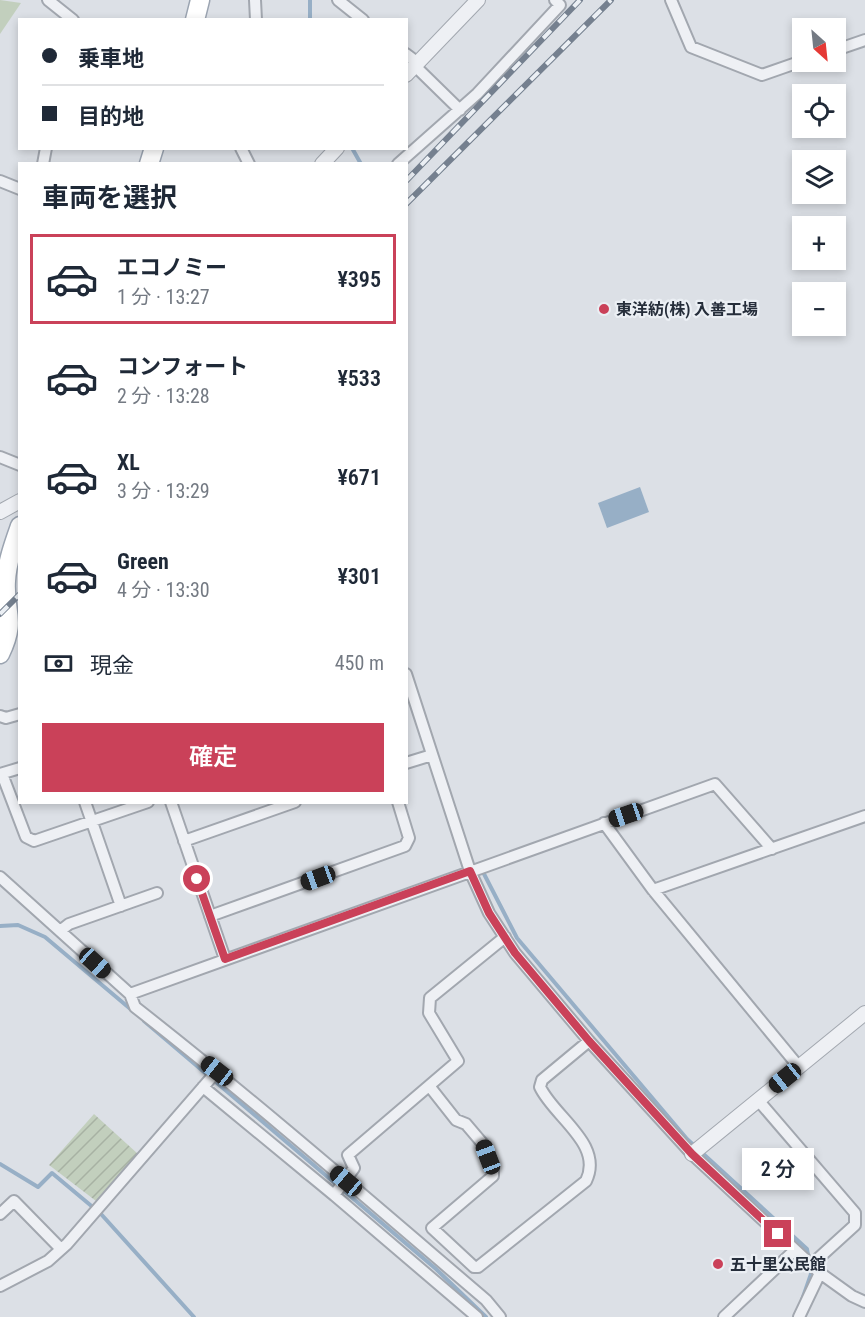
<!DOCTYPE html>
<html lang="ja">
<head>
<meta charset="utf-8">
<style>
	body { margin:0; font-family:"Roboto Condensed","Noto Sans JP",sans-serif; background:#f6f6f7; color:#1f2937; height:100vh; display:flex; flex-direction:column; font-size:22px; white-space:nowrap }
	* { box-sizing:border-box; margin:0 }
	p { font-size:20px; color:#747a83 }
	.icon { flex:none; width:33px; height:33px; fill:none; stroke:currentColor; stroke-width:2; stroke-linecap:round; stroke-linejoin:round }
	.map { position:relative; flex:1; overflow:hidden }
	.details { position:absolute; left:18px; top:162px; width:390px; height:642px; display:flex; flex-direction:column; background:#fff; border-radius:0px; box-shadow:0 3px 9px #0003 }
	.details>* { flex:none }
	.top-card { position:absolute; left:18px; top:18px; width:390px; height:132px; border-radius:0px; box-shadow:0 3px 9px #0003; display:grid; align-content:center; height:132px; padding:0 24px; background:#fff }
	.needle { width:39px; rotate:153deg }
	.tools { position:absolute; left:792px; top:18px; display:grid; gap:12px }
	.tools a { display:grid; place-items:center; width:54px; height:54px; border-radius:0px; background:#fff; box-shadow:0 3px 9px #0003; font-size:30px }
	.end { position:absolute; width:27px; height:27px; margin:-14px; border:8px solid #ca4159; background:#fff; box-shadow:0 0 0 3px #fff }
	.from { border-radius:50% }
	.bubble { position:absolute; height:42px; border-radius:0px; background:#fff; box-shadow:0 3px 9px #0003; font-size:20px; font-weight:600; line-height:42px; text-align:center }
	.car { position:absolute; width:18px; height:36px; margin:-18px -9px; border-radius:8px; box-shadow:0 0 4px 2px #0007; background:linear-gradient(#222 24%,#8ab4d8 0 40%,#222 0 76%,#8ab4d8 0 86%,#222 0) }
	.top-card b { display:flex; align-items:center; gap:21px; height:57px; font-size:22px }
	.top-card b+b { border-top:2px solid #e0e1e3 }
	.top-card i { width:15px; height:15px; background:#1f2937 }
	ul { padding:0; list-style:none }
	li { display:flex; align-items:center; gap:18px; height:90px; margin:0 12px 9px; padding:0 12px; border:3px solid transparent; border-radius:0px }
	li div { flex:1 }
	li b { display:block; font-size:22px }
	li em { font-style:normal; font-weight:600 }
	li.active { border-color:#ca4159 }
	li>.icon { width:54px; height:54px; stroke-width:1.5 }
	h2 { padding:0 24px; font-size:27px; line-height:72px }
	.pay { display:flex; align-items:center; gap:15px; height:66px; padding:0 24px; font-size:22px }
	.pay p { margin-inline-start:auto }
	.cta { display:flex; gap:12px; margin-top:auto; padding:12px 24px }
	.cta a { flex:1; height:69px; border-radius:0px; background:#ca4159; color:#fff; font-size:24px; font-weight:600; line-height:69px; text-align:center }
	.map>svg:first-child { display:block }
	.grass { fill:#c2cfbd }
	.garden { fill:url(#garden-furrows) }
	.water { fill:#97afc6 }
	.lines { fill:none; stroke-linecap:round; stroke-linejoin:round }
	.stream { stroke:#97afc6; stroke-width:4 }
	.minor-casing { stroke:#a2a7af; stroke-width:14 }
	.tertiary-casing { stroke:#a2a7af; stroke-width:16 }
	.primary-casing { stroke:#9ba4b1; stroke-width:21 }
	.minor { stroke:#eef0f4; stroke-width:10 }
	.tertiary { stroke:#eef0f4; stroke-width:14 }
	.primary { stroke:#fff; stroke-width:18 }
	.rail-casing { stroke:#75808f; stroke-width:6 }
	.rail { stroke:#ebeff4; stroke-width:4; stroke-dasharray:11; stroke-linecap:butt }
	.route { stroke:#ca4159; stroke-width:8 }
	.poi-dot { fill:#ca4159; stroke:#ebeff4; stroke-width:2 }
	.labels { text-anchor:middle; stroke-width:4.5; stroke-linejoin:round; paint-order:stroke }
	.poi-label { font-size:16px; font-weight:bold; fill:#262e3b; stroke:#ebeff4; text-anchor:start }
</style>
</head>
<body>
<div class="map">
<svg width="865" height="1317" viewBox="0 0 865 1317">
	<defs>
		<pattern id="garden-furrows" width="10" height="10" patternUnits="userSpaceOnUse" patternTransform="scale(1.5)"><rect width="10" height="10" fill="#c2cfbd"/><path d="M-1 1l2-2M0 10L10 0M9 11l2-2" fill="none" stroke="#a7b2a3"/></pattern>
	</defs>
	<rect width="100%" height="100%" fill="#dce0e6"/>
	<path class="grass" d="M0,0L21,3L0,34Z"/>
	<path class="garden" d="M94,1114L138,1154L96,1201L49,1165Z"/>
	<path class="water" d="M640,487L649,512L607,528L598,503Z"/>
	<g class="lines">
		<path class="stream" d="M310,20V0
			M352,148L361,164
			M483,872L517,938L687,1139L807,1249L809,1260
			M0,926L18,925L45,937L134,1012
			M144,1021L436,1269L486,1317
			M0,1164L38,1187L52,1173L101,1214L194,1317
			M802,1300L811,1274L810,1267"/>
		<defs>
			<path id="minor" d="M48,0L73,20
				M255,0L256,20
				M338,0L363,20
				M671,0L691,47L762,75L802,61
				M836,50L865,40
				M406,54L418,63
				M415,66L460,110
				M241,148L249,164
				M43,164L46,148
				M398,164L477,94L560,5L555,0
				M0,181L20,189
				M0,457L20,465
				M406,674L470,871L489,913L515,953L589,1041L692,1154L820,1273L852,1296L865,1302
				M0,716L6,718L20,714
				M406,763L432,755
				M0,774L20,768
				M2,774L26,837L34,841L148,802
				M85,802L121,906
				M171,802L225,959
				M604,823L653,890L799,1067
				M184,841L295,802
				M0,877L130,994L135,1007C255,1101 370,1201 486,1300L500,1317
				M653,890L865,816
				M210,916L405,846L409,838L398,802
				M60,931L69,924L157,893
				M130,994L715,784L772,849
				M203,1087L334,1195L354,1168L348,1155L458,1061L429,1013L430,998L505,937
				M430,1087L456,1120L466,1124L483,1144L493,1170V1176L432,1228L474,1267H478L586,1181C604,1144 554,1117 540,1087L542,1080L589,1041
				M758,1100L855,1213V1225L811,1265
				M334,1195L477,1317
				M0,1214L14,1201L61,1249
				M0,1286L48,1261L67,1244L217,1071
				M724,1317L795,1250
				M799,1317L820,1273"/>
			<path id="tertiary" d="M406,75L478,0
				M322,164L337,148
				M0,512L20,501
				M692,1154L865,1013"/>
			<path id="primary" d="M195,20L200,0
				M149,164L154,148
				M0,654C17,619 4,613 6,581C7,562 14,543 20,526"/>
		</defs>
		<use href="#minor" class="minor-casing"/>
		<use href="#tertiary" class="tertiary-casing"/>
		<use href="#primary" class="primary-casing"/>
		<use href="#minor" class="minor"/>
		<use href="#tertiary" class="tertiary"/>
		<use href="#primary" class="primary"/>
		<defs>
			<path id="rail" d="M406,181L580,0
				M406,204L611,0
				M0,614L20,594"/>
		</defs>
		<use href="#rail" class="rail-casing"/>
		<use href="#rail" class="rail"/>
	</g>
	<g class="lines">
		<path class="route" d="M197,879L225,959L470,871L489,913L515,953L589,1041L692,1154L778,1234"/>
	</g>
	<g class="poi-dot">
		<circle cx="604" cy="309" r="6"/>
		<circle cx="718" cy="1264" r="6"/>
	</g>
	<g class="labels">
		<g class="poi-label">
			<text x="616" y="315">東洋紡(株) 入善工場</text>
			<text x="730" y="1270">五十里公民館</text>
		</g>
	</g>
</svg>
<div class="tools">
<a><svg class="needle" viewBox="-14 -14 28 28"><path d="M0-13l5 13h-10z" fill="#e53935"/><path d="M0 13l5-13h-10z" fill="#747a83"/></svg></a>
<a><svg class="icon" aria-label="locate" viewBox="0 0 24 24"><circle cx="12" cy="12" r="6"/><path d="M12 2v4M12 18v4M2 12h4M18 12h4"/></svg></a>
<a><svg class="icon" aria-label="layers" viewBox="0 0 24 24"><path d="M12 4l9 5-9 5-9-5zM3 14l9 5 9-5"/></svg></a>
<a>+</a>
<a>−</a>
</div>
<i class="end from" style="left:197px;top:879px"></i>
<i class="end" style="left:778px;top:1234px"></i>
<div class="bubble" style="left:742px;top:1148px;width:72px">2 分</div>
<i class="car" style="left:626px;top:815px;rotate:251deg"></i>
<i class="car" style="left:318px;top:878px;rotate:250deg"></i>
<i class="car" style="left:95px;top:963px;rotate:132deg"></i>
<i class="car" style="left:217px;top:1071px;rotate:308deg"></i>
<i class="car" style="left:785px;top:1078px;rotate:231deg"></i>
<i class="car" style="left:488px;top:1157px;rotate:339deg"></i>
<i class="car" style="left:346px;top:1181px;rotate:310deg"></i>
<div class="top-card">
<b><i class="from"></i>乗車地</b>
<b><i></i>目的地</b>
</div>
<section class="details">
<h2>車両を選択</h2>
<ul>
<li class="active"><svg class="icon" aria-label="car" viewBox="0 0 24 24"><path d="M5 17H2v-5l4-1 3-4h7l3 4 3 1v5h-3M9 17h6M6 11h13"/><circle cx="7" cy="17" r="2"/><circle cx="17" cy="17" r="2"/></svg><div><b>エコノミー</b><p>1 分 · 13:27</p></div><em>¥395</em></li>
<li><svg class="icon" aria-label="car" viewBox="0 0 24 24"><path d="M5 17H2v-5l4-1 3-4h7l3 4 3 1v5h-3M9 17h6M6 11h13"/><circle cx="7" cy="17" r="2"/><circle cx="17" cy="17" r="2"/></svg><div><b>コンフォート</b><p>2 分 · 13:28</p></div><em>¥533</em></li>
<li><svg class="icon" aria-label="car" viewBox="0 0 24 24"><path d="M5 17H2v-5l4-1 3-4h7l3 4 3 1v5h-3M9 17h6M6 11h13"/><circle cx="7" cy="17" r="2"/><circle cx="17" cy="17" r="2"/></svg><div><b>XL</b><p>3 分 · 13:29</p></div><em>¥671</em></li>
<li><svg class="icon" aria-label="car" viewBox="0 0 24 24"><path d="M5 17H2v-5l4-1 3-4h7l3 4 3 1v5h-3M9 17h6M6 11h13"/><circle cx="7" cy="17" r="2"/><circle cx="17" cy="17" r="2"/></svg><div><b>Green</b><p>4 分 · 13:30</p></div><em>¥301</em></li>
</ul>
<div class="pay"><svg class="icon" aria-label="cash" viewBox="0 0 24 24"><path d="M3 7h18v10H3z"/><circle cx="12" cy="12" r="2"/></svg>現金<p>450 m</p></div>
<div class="cta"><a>確定</a></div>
</section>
</div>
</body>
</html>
